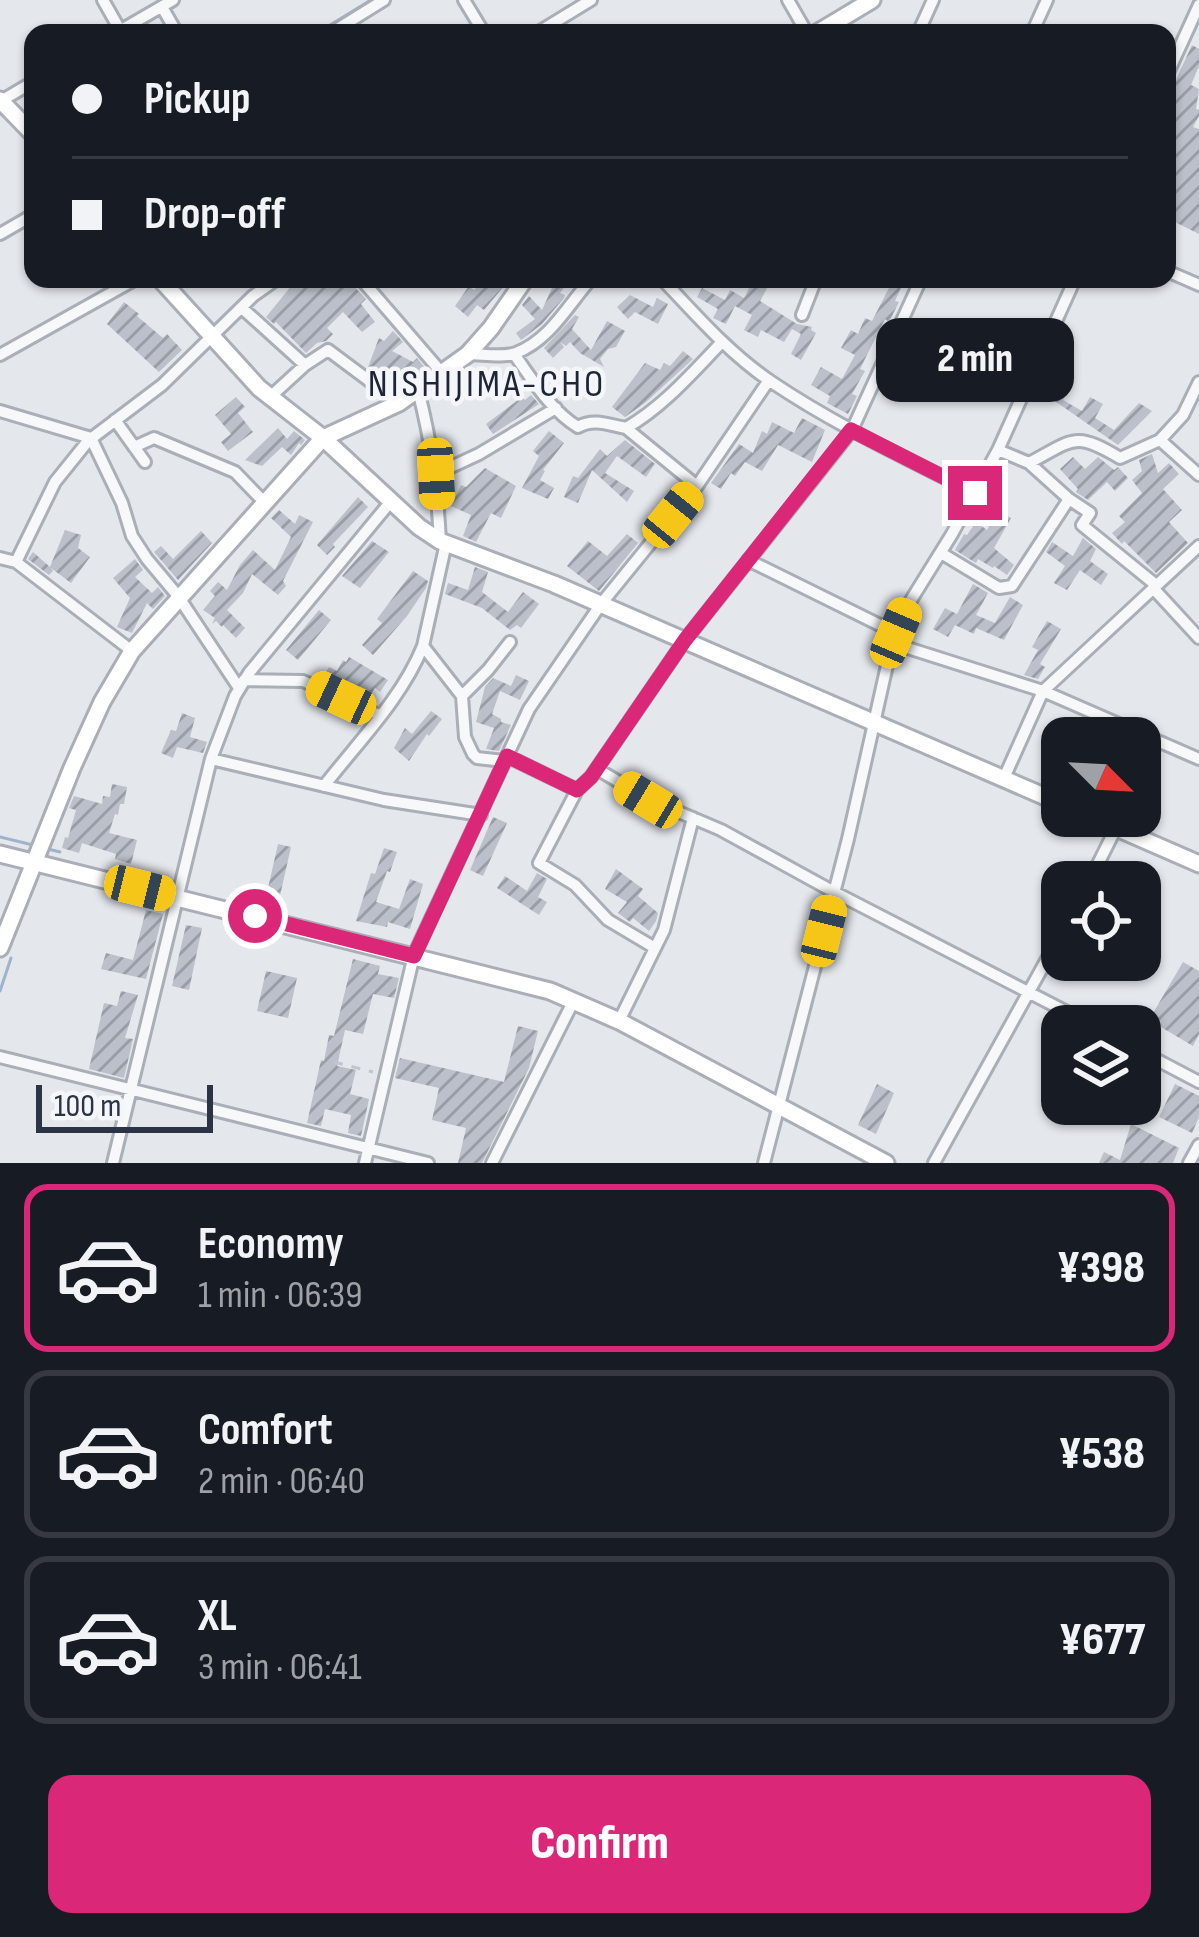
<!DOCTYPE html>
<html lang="en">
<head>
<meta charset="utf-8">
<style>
	body { margin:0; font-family:"Sofia Sans Condensed",sans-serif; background:#20242c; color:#f1f3f6; height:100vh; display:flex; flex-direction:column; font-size:45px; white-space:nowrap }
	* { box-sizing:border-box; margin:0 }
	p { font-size:39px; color:#9ea1a6 }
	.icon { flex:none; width:66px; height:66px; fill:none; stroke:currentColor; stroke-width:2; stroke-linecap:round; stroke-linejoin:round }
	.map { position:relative; height:1163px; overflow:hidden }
	.side { display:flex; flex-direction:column; background:#171b24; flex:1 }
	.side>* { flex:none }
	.hud { position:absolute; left:24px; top:24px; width:1152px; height:264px; border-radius:24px; box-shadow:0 3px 9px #0004; display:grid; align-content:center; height:264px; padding:0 48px; background:#171b24 }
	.needle { width:78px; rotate:114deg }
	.buttons { position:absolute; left:1041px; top:717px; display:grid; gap:24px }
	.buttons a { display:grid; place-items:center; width:120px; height:120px; border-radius:24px; background:#171b24; box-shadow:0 3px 9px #0004; font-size:60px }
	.scale { position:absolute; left:36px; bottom:30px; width:177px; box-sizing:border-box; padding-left:12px; border:6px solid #2b3445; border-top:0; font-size:33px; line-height:42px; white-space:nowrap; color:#2b3445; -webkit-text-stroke:9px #f4f6f9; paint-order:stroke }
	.end { position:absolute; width:54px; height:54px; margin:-27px; border:15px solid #db2777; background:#fff; box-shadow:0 0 0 6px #fff }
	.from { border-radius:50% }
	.bubble { position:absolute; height:84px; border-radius:24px; background:#171b24; box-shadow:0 3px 9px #0004; font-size:39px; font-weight:800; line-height:84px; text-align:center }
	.car { position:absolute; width:36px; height:72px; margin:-36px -18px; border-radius:15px; box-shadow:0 0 9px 3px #0007; background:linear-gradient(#f5c518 24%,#345 0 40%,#f5c518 0 76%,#345 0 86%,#f5c518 0) }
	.hud b { display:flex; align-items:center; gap:42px; height:114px; font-size:45px }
	.hud b+b { border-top:3px solid #363941 }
	.hud i { width:30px; height:30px; background:#f1f3f6 }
	ul { padding:21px 0 0; list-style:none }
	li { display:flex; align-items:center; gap:36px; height:168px; margin:0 24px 18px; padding:0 24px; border:6px solid #363941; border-radius:24px }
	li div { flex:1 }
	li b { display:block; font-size:45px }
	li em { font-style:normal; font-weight:800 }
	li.active { border-color:#db2777 }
	li>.icon { width:108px; height:108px; stroke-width:1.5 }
	.primary-button { display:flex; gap:24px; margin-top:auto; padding:24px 48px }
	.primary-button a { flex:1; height:138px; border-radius:24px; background:#db2777; color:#fff; font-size:48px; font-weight:800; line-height:138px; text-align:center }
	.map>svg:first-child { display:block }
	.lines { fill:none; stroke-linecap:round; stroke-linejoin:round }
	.stream { stroke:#9fb4cc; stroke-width:3 }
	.building { fill:url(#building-hatch) }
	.street-casing { stroke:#a9aeb7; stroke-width:16 }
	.secondary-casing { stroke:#a9aeb7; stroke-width:21 }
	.path { stroke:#c2c5cb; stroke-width:3; stroke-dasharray:9 9; stroke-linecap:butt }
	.street { stroke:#f7f8fa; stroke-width:10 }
	.secondary { stroke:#fff; stroke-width:15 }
	.route { stroke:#db2777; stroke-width:15 }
	.labels { text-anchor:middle; stroke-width:9; stroke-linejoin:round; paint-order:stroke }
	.neighbourhood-label { font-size:39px; letter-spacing:3px; fill:#1d2536; stroke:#f4f6f9 }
</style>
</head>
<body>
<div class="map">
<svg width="1199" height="1163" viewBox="0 0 1199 1163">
	<defs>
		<pattern id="building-hatch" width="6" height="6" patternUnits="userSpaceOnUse" patternTransform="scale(3)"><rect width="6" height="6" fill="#bbc0ca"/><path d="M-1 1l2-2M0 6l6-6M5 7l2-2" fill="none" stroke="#989da6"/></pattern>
	</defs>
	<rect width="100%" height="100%" fill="#e4e7ec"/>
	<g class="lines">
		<path class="stream" d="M317,33L371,0
			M0,227L33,207
			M0,837L33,845
			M48,849L60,852
			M0,991L11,958"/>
	</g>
	<path class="building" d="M1192,45L1199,49V66L1191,85L1199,89L1196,109L1199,110V116L1193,127L1199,129V234L1167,218V166L1174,152L1167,149V99Z
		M297,279H347L366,299L361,304L375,322L362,332L343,312L327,328L333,334L326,341L317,343L306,353L276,322L274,324L266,317Z
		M485,279H489L497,288L503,279H510L484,310L477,305L468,317L455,306L469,286L474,290Z
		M556,279H570L560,293L565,295L564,298L542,324L521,340L516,333L535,319L522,305L529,296L542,310Z
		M754,279L770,283L760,301L797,324L812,327L811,330L816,333L801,360L791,354L801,334L792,329L784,342L761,330L758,337L744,330L752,315L735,306L726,324L713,318L718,309L697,297L702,288L725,300L730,290L744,298Z
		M876,279H905L895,301L899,302L889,322L885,319L860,369L865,371L852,394L857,396L848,414L827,403L830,396L811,385L821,367L842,379L855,355L841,348L851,330L858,334L865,318L872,321L890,286Z
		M630,295L653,307L657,298L668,304L658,324L635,312L628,319L617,307Z
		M124,302L139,314L137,316L163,338L167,334L182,350L159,372L107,324Z
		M575,315L579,317L572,329L591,350L607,321L625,331L616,347L608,349L600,359L604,367L580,353L570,342L566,346L560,342L564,347L553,358L544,348Z
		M393,331L403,342L392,351L413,362L417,358L426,369L417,376L415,374L403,385L397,380L391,385L376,374L378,372L368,367L379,338L384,341Z
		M683,351L693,359L646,402L625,417L612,407L645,363L660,370L664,363L670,366Z
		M1062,377L1073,385L1063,400L1082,411L1090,397L1103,404L1095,418L1114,430L1139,403L1152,411L1118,445L1039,390L1044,383L1053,390Z
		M531,395L539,404L493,434L486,424L522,397L525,400Z
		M236,397L245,407L238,413L253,432L228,451L221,442L231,434L215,415Z
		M802,418L825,430L812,462L778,445L762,471L745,462L735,476L731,473L721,489L711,483L739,444L753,453L762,431L767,434L772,422L794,433Z
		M278,428L287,439L294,431L305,440L301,445L299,443L291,455L282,447L262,466L245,460Z
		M549,431L564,443L543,470L545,471L540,480L554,488L548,499L522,488L539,456L533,451Z
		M625,440L655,464L646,477L617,456L605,473L634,491L627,502L592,470L578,503L564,497L573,476L578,478L600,449L607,456Z
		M1152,454L1158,473L1169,463L1179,474L1163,489L1182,510L1169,522L1188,543L1156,573L1124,541L1122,544L1112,533L1125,522L1119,516L1142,493L1132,480L1142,471L1139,460Z
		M1073,457L1085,469L1098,457L1114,470L1118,467L1128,478L1115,491L1107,482L1088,500L1076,492L1078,489L1060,469Z
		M485,468L516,486L501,518L491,513L476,542L463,536L471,515L451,506L461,485L466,487Z
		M358,497L368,507L333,544L335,547L327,555L317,545Z
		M279,510L295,524L299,515L313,522L283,581L286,586L278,595L252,574L243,593L227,610L245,628L236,638L223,625L222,627L216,621L212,624L215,618L203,610L215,596L210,591L218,582L227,590L240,565L253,550L275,570L291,537L271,518Z
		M998,511L1011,518L994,548L1014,565L1007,575L994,566L993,568L978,559L976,563L955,550L964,534L967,535L976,522L987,530Z
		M65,530L81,535L78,548L90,557L71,583L51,568L53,571L49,575L28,559L33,552L50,567Z
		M201,531L212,543L178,580L154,552L161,546L173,559Z
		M627,534L638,543L599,591L567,566L588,541L607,556Z
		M1083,538L1096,549L1090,561L1108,574L1101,585L1080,570L1067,590L1054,583L1065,566L1046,552L1052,542L1073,556Z
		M372,541L389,552L360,588L342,576Z
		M135,559L143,570L135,577L152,593L158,587L165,596L153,609L147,603L132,633L117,627L130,598L113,578Z
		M475,567L488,572L482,592L508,612L523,592L539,604L521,628L517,625L510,630L482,608L445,594L448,583L468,590Z
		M413,571L428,581L426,588L407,616L373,655L362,645L382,623L377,619Z
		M973,584L988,593L976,615L995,623L1010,597L1023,605L1004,640L976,628L974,634L955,625L948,637L933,629L945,608L957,614Z
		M319,610L331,620L298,660L286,650Z
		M1047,621L1061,629L1040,664L1045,667L1038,679L1024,675L1038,650L1032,647Z
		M349,657L388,680L380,692L375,688L368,700L322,679L329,667L337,671L343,660L346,662Z
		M516,675L529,681L520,700L500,691L492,714L501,719V722L511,725L499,751L486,749L494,728L476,722L485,687L493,678L511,686Z
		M431,711L442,719L429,736L427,734L409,761L394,748L405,728L412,734Z
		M182,713L195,718L190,737L207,742L203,753L177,747L173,758L161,753L171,730L176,731Z
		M112,784L127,787L124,804H120L118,815L115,814L109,833L137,840L131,864L115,859L116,854L82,843L79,853L62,848L65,837L68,838L76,810L69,808L74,796L102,804L103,796L110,797Z
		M493,817L507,823L483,876L470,870Z
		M278,844L291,847L279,900L266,897Z
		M384,848L397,852L390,872L387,871L376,902L399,909L410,879L423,884L410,929L388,922L387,927L356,921L371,873L375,874Z
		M616,869L643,889L638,896L658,913L656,921L649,931L633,918L630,922L618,913L627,902L605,889Z
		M537,873L547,879L538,897L547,902L539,915L497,888L505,876L527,891Z
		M146,910L163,914L146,979L101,969L106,953L133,960Z
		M186,925L202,928L189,990L172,986Z
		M353,959L380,966L378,974L399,978L394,998L373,994L363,1034L345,1030L337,1066L356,1070L350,1094L369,1099L361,1136L348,1133L351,1115L325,1109L321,1126L307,1123L321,1060L324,1061L329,1035L334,1036Z
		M1183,962L1199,971V1034L1193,1046L1149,1020Z
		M266,971L297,978L288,1018L257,1011Z
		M121,991L138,995L125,1038L133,1039L124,1078L89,1069L104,1003L117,1006Z
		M518,1026L538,1031L529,1068L482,1163H458L466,1128L432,1120L439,1088L395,1078L400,1058L504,1082Z
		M877,1084L894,1093L876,1134L858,1125Z
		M1175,1084L1199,1096V1117L1192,1133L1159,1117Z
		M1131,1124L1179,1148L1173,1163H1099L1104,1152L1120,1160Z"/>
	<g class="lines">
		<defs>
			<path id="street" d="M103,0L120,30
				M464,0L484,33
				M788,0L807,33
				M162,7L177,33
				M116,33L173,0
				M331,33L384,0
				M537,33L591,0
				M918,33L933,0
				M1032,33L1047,0
				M1167,75L1199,5
				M1,101L33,82
				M0,234L33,215
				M1167,271L1199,285
				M361,279L442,373
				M662,279C696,315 729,353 770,381C835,425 906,458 975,493
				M242,308L305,365
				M802,315L816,279
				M468,354C483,354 502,358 516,353C550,340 568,305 591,279
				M514,354C532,379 551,411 578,427C594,418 609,425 626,428C663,407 692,373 722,342
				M0,355L136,279
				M418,390C432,444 437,486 440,541
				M269,398L305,365L328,350L399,403
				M0,411L91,438L122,503L132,536L147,559L178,596L239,688
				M115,420L145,462
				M626,428L697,486
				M1160,440L1183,415L1199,382
				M134,447L154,438L235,472L265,503
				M998,450L1029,463C1073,440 1074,430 1120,458L1160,440L1199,475
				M436,474L479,454L556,408
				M1069,499L1090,513L1082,525L1156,585
				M941,553L999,588L1012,586L1069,499L1029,463
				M0,558L16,562L132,651
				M748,560L896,633
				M16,562L55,482L88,441L162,385L253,296L277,279
				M1153,588L1199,638
				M892,643L1043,691L1199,759
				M423,646L462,696L465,737L473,754L477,758L504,761
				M244,680L303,681L379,715
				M462,696L488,670L510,642
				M507,756L577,790
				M211,759L384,800L481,815
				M597,769L648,799L721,830L834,892L1094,1026
				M1004,778L1043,691L1199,546
				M324,786C359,741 402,698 423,646L446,543
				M1089,882L1116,828
				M655,948L608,920L575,885L539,863L577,790L591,777L685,640L852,430L921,279
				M619,1021L664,930L693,818
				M1140,1051L1199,1082
				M0,1057L428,1163
				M113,1163L211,759L235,696L249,673L392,500
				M365,1163L414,955L529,709L601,604L697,486L769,380
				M492,1163L574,1000
				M764,1163L848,839L892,643L908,605L952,534L998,450L1075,279
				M934,1163L1062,932
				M1189,1163L1199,1145"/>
			<path id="secondary" d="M817,33L872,0
				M0,100L33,134
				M160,279L259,388L323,438L419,527L440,541L554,584L1062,804
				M1089,816L1199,864
				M0,854L550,991L619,1021L886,1163
				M0,948L72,768L102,702L132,651L323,438L399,403L468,354L491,328L525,279"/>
		</defs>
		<use href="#street" class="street-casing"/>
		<use href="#secondary" class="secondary-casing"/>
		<path class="path" d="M334,1062L373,1072"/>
		<use href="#street" class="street"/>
		<use href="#secondary" class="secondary"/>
	</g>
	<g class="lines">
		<path class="route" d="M255,916L414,956L507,756L577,790L591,777L685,640L851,430L975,493"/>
	</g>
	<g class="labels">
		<g class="neighbourhood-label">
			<text x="487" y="396">NISHIJIMA-CHO</text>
		</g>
	</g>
</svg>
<div class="buttons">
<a><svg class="needle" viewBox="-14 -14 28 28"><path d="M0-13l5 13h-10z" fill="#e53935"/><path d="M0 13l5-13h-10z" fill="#9ea1a6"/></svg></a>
<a><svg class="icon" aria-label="locate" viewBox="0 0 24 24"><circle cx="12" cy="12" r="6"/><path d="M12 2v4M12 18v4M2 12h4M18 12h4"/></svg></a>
<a><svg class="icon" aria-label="layers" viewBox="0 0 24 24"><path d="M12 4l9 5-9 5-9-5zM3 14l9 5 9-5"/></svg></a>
</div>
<div class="scale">100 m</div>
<i class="end from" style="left:255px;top:916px"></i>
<i class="end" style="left:975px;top:493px"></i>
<div class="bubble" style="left:876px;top:318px;width:198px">2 min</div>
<i class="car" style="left:436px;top:474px;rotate:177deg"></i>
<i class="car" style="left:673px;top:515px;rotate:39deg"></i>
<i class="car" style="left:896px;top:633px;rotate:23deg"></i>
<i class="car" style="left:341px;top:698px;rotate:295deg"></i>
<i class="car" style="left:648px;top:800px;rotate:301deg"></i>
<i class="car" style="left:140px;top:888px;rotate:104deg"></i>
<i class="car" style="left:824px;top:931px;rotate:14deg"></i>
<div class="hud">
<b><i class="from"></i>Pickup</b>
<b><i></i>Drop-off</b>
</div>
</div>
<section class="side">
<ul>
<li class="active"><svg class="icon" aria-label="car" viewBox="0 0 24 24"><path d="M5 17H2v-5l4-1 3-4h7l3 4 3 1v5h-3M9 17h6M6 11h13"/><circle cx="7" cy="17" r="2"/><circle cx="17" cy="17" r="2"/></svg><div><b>Economy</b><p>1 min · 06:39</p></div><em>¥398</em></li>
<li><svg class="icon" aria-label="car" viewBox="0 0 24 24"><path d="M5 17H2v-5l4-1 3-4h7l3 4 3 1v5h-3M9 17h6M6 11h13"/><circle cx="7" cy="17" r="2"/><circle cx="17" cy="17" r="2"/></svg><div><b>Comfort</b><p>2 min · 06:40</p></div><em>¥538</em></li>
<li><svg class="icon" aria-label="car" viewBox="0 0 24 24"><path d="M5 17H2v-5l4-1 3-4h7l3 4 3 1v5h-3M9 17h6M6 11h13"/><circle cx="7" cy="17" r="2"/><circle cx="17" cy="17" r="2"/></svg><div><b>XL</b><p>3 min · 06:41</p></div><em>¥677</em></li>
</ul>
<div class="primary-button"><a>Confirm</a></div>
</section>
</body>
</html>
